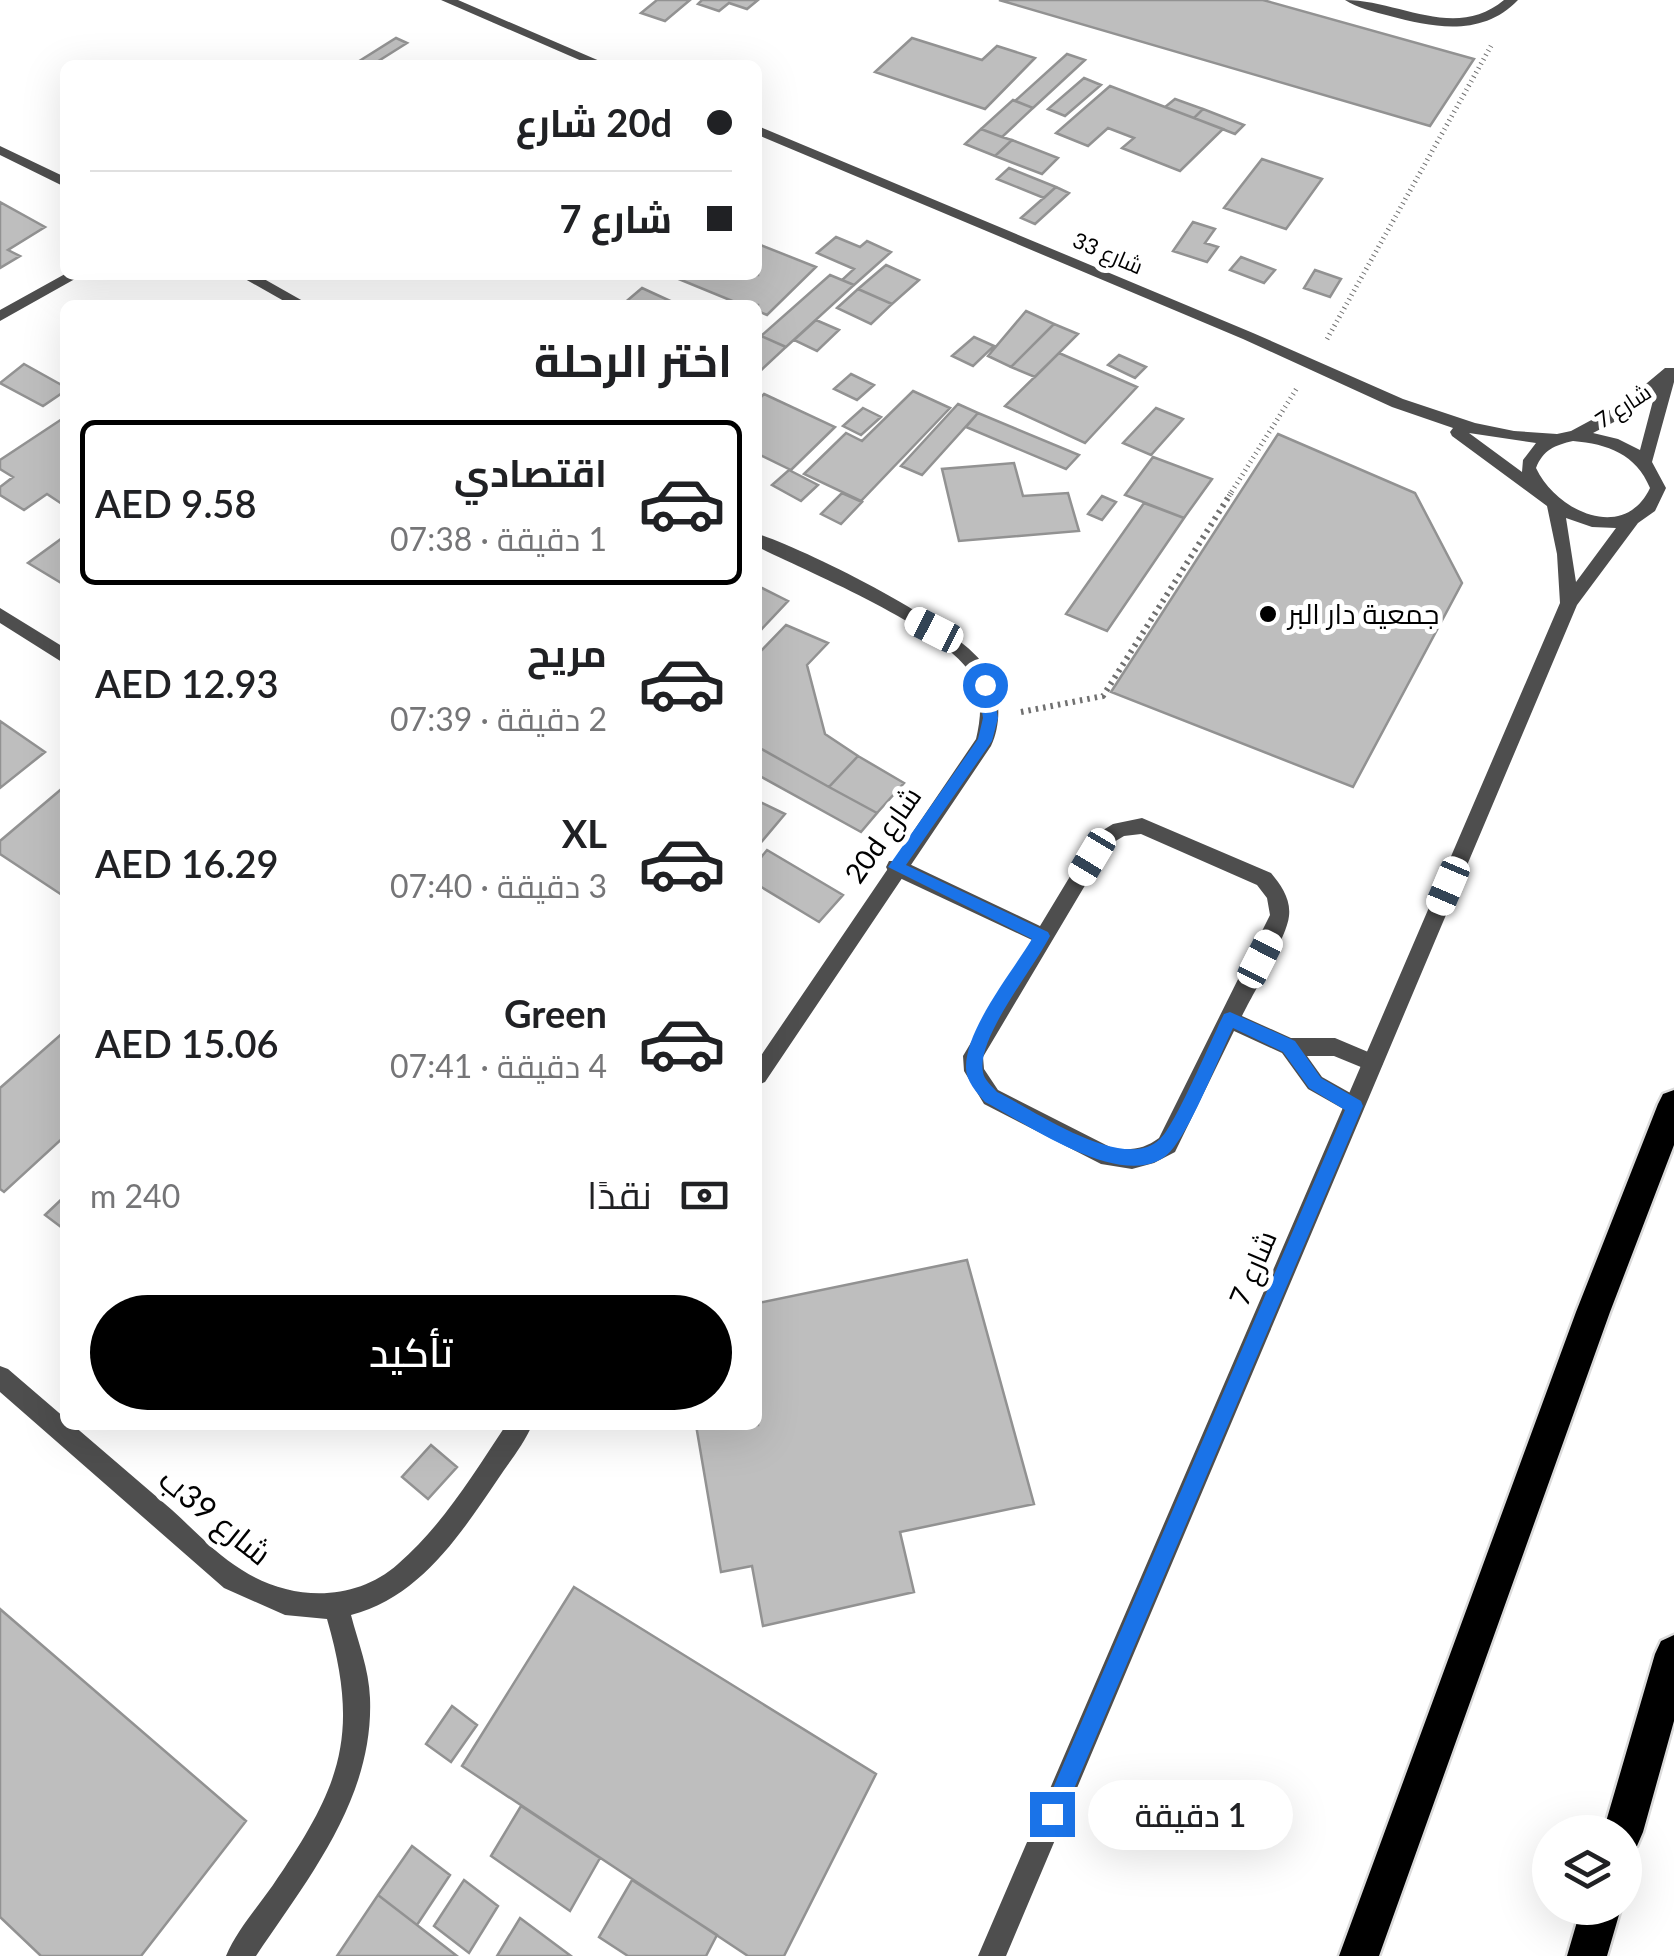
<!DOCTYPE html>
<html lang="ar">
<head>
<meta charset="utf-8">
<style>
	body { margin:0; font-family:Lato,Cairo,sans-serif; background:#f2f2f2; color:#202124; direction:rtl; height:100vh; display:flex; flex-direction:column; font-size:38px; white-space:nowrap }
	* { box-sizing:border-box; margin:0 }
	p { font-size:32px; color:#757577 }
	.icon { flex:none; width:55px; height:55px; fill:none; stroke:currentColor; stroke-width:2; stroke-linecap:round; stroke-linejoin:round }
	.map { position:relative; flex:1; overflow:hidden; direction:ltr }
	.panel { position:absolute; left:60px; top:300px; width:702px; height:1130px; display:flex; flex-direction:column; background:#fff; border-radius:15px; box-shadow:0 10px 40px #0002; direction:rtl }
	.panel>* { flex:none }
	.hud { position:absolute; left:60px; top:60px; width:702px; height:220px; border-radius:15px; box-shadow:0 10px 40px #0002; direction:rtl; display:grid; align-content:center; height:220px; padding:0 30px; background:#fff }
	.controls { position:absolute; left:1532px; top:1815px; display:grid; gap:20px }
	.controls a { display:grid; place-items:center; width:110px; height:110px; border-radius:50%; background:#fff; box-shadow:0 10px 40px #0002; font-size:50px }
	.end { position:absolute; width:45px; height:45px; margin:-22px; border:12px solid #1a73e8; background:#fff; box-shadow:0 0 0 5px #fff }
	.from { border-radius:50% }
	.bubble { position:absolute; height:70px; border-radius:35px; background:#fff; box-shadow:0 10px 40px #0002; font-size:32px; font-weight:600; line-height:70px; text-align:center; direction:rtl }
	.car { position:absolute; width:30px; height:60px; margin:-30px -15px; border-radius:12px; box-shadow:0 0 8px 2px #0007; background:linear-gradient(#fff 24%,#345 0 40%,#fff 0 76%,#345 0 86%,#fff 0) }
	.hud b { display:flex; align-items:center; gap:35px; height:95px; font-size:38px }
	.hud b+b { border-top:2px solid #e0e0e0 }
	.hud i { width:25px; height:25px; background:#202124 }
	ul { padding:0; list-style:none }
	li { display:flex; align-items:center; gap:30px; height:165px; margin:0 20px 15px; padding:0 10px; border:5px solid transparent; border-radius:15px }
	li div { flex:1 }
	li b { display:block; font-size:38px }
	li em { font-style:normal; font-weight:600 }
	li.selected { border-color:#000 }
	li>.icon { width:90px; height:90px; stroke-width:1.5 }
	h2 { padding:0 30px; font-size:45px; line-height:120px }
	.pay { display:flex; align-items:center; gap:25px; height:110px; padding:0 30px; font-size:38px }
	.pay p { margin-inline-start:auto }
	.cta { display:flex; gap:20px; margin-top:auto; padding:20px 30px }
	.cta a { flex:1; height:115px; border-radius:60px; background:#000; color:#fff; font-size:40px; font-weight:600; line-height:115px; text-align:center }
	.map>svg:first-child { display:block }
	.building { fill:#bebebe; stroke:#929292; stroke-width:2.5 }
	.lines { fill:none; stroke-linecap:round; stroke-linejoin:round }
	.highway-casing { stroke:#dbdbdb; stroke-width:5 }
	.path-far1 { stroke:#707070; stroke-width:5; stroke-dasharray:1 4; stroke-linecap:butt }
	.path { stroke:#707070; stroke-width:6; stroke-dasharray:2.5 5; stroke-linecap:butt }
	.lane { fill:#4e4e4e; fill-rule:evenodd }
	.street { fill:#4e4e4e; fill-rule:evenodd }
	.highway { fill:#000; fill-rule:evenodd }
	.route { fill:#1a73e8 }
	.poi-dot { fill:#000; stroke:#fff; stroke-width:4 }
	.labels { text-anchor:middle; stroke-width:10; stroke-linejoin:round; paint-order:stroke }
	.far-street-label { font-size:22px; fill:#000; stroke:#fff }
	.poi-label { font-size:28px; fill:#000; stroke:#fff; text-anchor:start }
	.street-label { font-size:28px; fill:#000; stroke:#fff }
	.near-street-label { font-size:32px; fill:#000; stroke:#fff }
</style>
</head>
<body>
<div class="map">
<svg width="1674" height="1956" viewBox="0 0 1674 1956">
	<rect width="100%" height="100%" fill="#fff"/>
	<path class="building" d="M657,0H690L665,21L641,13Z
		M702,0H758L747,9L729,3L719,11L698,4Z
		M999,0H1263L1474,59L1430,126Z
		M396,38L407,43L372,65H353Z
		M912,38L982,60L997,46L1035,58L985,109L875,72Z
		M1067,54L1085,60L1033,108L1015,101Z
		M1084,78L1101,85L1065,116L1048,109Z
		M1110,86L1165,107L1223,129L1180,171L1122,148L1134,138L1108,128L1088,146L1056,133Z
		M1175,99L1203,109L1194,118L1165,107Z
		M1013,100L1033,108L1002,137L981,129Z
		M1203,109L1244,125L1235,134L1194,118Z
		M981,129L1002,137L1012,140L995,156L965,144Z
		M1012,140L1058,158L1042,174L995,156Z
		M1262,159L1322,179L1286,229L1224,208Z
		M1009,168L1056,187L1044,198L997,179Z
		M1056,187L1069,193L1035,224L1021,218Z
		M0,202L45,227L8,250L20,256L0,268Z
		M1193,222L1215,229L1205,243L1218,247L1207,262L1173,251Z
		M836,237L860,247L867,241L891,252L854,285L842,280L854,269L817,253Z
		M758,244L816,267L767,315L758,311V305H742L669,275H758Z
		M1241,257L1275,270L1264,283L1230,270Z
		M886,265L919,280L892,304L858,289Z
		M1315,270L1341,279L1330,297L1304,288Z
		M830,275L854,285L786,347L761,336Z
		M642,288L679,305H622Z
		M858,289L892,304L871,324L837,308Z
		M1026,311L1054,324L1011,367L988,356Z
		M816,320L839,330L817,351L794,340Z
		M1054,324L1078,334L1035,377L1011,367Z
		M761,336L786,347L758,373V339Z
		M974,337L994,346L973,366L952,356Z
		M1059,353L1137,387L1085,443L1005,406Z
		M1119,355L1146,367L1135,378L1108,365Z
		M24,364L65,387V391L43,406L0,383Z
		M851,374L874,385L857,400L834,389Z
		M913,391L950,408L861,501L804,474L846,433L862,441Z
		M764,394L835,427L791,470L758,454V400Z
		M958,404L978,413L922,475L901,466Z
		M863,408L881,417L861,435L843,426Z
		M1156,408L1183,419L1151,455L1123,443Z
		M978,413L1079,455L1066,469L966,427Z
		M65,417V506L47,494L24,510L0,495V487L13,477L0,469V460Z
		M1278,434L1415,493L1462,583L1353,787L1111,692Z
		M1153,457L1212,479L1184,518L1125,495Z
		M1014,463L1023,496L1068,493L1079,531L959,541L942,469Z
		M789,470L818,485L801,501L772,485Z
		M842,493L862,502L841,524L821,514Z
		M1102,496L1116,502L1102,520L1088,514Z
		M1144,503L1184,518L1107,631L1066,614Z
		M65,536V583L63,584L28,563Z
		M758,586L788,601L758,633Z
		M786,625L828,643L807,665L825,734L858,756L829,787L758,747V654Z
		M0,721L45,752L0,788Z
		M758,747L829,787L877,813L861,832L758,775Z
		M858,756L904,783L877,813L829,787Z
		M65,786V897L0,854V841Z
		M758,801L785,814L758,846Z
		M767,850L843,895L819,922L758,885V861Z
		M65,1031V1136L4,1192L0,1189V1088Z
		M65,1196V1230L45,1215Z
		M967,1260L1034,1504L900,1532L914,1592L763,1626L752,1566L721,1572L696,1425H758V1303Z
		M431,1445L457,1467L428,1499L402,1477Z
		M574,1587L876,1774L784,1956H748L462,1766Z
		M0,1609L246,1821L141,1956H41L0,1917Z
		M452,1706L477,1725L451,1762L426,1744Z
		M521,1806L600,1858L570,1911L491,1856Z
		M412,1846L450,1875L417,1925L378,1895Z
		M464,1880L498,1906L469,1953L434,1926Z
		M632,1880L717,1935L706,1956H628L599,1937Z
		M378,1895L417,1925L457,1956H337Z
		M520,1918L571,1956H497Z"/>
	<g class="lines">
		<defs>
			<path id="highway" d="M1674,1090V1145L1610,1312L1379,1956H1339L1576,1312L1658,1104L1663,1094Z
				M1674,1635V1721L1643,1832L1637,1846L1625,1851V1832H1603L1655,1654L1661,1641Z
				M1581,1908H1621L1607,1956H1567Z"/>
		</defs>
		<use href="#highway" class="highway-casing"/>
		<path class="path-far1" d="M1327,339L1491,46
			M1229,496L1297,388"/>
		<path class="path" d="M1021,712L1103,696L1231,493"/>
		<path class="lane" d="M1142,818L1271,873C1281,885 1291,899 1289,916C1287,937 1253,993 1242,1016L1291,1038H1335L1380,1057L1383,1063L1380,1069L1373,1072L1334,1056H1307L1322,1077L1361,1099L1364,1106L1361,1113L1354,1115L1308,1089L1282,1053L1234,1031L1175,1152L1154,1163L1132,1169L1101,1164L984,1104L964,1071L963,1056L1032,940L889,873L886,867L889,861H903L1040,926L1095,835L1113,824ZM1141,834L1257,885L1267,898L1270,915L1159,1138C1144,1149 1131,1151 1112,1148L998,1090L984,1069L983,1057L1109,845L1124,836Z"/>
		<path class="street" d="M441,0H458L609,65H591Z
			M1345,0C1399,0 1455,41 1504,0H1518C1483,37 1434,28 1390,16C1375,12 1357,8 1345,0Z
			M758,126L1253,333L1403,399L1475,423L1514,431L1557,434L1571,431L1623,403L1665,368H1674V382L1652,462L1666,488L1655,511L1638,523L1577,605L1006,1956H978L1560,603L1557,554L1547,506L1452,436L1450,432L1453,428L1392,407L1243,339L758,135ZM1655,393L1640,450L1618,439L1593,433L1635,411ZM1469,433L1536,443L1523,460L1522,472ZM1573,441C1608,444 1636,454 1650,488C1624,543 1556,511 1536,468C1543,450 1555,445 1573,441ZM1566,518L1592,527L1616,528L1576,582Z
			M0,146L65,177V187L0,155Z
			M65,274L82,275L0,321V310Z
			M238,275H257L310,305H291Z
			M758,534C807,550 956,624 984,665C1000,688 1003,720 991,746L765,1082L758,1085V1060L976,739C981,718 984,691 970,672C936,624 812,574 758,547Z
			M0,608L65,648V664L0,623Z
			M0,1366L8,1369L65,1418V1425H73C106,1453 139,1482 172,1510C194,1530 217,1555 242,1570C290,1601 354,1603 398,1564C443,1525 474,1473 506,1425H532C524,1444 510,1461 498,1479C460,1535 420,1597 351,1615C358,1642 369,1669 370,1698C374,1798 309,1877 256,1956H226C237,1930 257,1908 273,1885C340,1787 361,1737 327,1619L285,1615L224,1588L0,1392Z"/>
		<use href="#highway" class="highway"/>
	</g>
	<path class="route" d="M985,679L992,685L998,718L992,741L906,865L1048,932L1050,936C1034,968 976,1038 983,1072C984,1080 992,1086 997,1092C1034,1110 1124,1174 1160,1139C1175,1126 1212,1038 1224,1014L1230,1012L1295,1041L1321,1078L1361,1101L1363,1106L1060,1822L1052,1825L1045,1822L1042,1814L1345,1110L1309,1088L1283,1052L1233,1028C1217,1061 1195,1120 1174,1147C1135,1201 1028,1124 985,1102C977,1093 966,1081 966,1068C965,1030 1012,972 1032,939L888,867L978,739L983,718L978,685Z"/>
	<circle class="poi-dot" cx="1268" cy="614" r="10"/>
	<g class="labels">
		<g class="far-street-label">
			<text transform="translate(1108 253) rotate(23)" y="8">شارع 33</text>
			<text transform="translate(1623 406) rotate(-33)" y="8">شارع 7</text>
		</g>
		<g class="poi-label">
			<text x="1288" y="624">جمعية دار البر</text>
		</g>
		<g class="street-label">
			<text transform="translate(883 835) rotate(-55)" y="10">20d شارع</text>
			<text transform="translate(1253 1268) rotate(-67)" y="10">شارع 7</text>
		</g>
		<g class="near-street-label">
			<text transform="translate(215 1517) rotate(39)" y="11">شارع 39ب</text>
		</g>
	</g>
</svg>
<div class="controls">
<a><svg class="icon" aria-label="layers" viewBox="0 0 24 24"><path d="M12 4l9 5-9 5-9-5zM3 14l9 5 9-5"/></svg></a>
</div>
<i class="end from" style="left:985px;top:685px"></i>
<i class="end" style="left:1052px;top:1814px"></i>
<div class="bubble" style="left:1088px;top:1780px;width:205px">1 دقيقة</div>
<i class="car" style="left:934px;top:630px;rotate:297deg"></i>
<i class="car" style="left:1092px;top:857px;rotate:211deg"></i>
<i class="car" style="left:1448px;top:886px;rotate:203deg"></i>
<i class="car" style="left:1260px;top:959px;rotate:27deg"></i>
<div class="hud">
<b><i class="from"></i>20d شارع</b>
<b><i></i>شارع 7</b>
</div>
<section class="panel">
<h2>اختر الرحلة</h2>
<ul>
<li class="selected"><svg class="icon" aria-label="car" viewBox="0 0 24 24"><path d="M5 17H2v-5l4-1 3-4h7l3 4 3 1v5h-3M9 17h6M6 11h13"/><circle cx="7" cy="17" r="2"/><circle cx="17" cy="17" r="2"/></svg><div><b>اقتصادي</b><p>1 دقيقة · 07:38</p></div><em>AED 9.58</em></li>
<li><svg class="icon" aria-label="car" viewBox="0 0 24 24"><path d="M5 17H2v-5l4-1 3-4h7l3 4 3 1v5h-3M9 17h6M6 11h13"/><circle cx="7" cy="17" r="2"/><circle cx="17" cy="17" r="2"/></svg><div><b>مريح</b><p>2 دقيقة · 07:39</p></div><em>AED 12.93</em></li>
<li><svg class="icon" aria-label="car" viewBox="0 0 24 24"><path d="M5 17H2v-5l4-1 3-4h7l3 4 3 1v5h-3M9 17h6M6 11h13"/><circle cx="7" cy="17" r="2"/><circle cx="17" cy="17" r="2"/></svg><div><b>XL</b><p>3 دقيقة · 07:40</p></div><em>AED 16.29</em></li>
<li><svg class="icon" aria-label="car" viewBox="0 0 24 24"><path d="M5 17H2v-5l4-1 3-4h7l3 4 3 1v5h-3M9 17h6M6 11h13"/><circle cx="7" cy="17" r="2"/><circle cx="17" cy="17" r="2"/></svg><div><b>Green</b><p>4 دقيقة · 07:41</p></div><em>AED 15.06</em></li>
</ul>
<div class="pay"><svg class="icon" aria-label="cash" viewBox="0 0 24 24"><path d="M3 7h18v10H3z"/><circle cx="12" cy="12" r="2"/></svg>نقدًا<p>240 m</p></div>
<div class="cta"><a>تأكيد</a></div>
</section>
</div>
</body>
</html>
